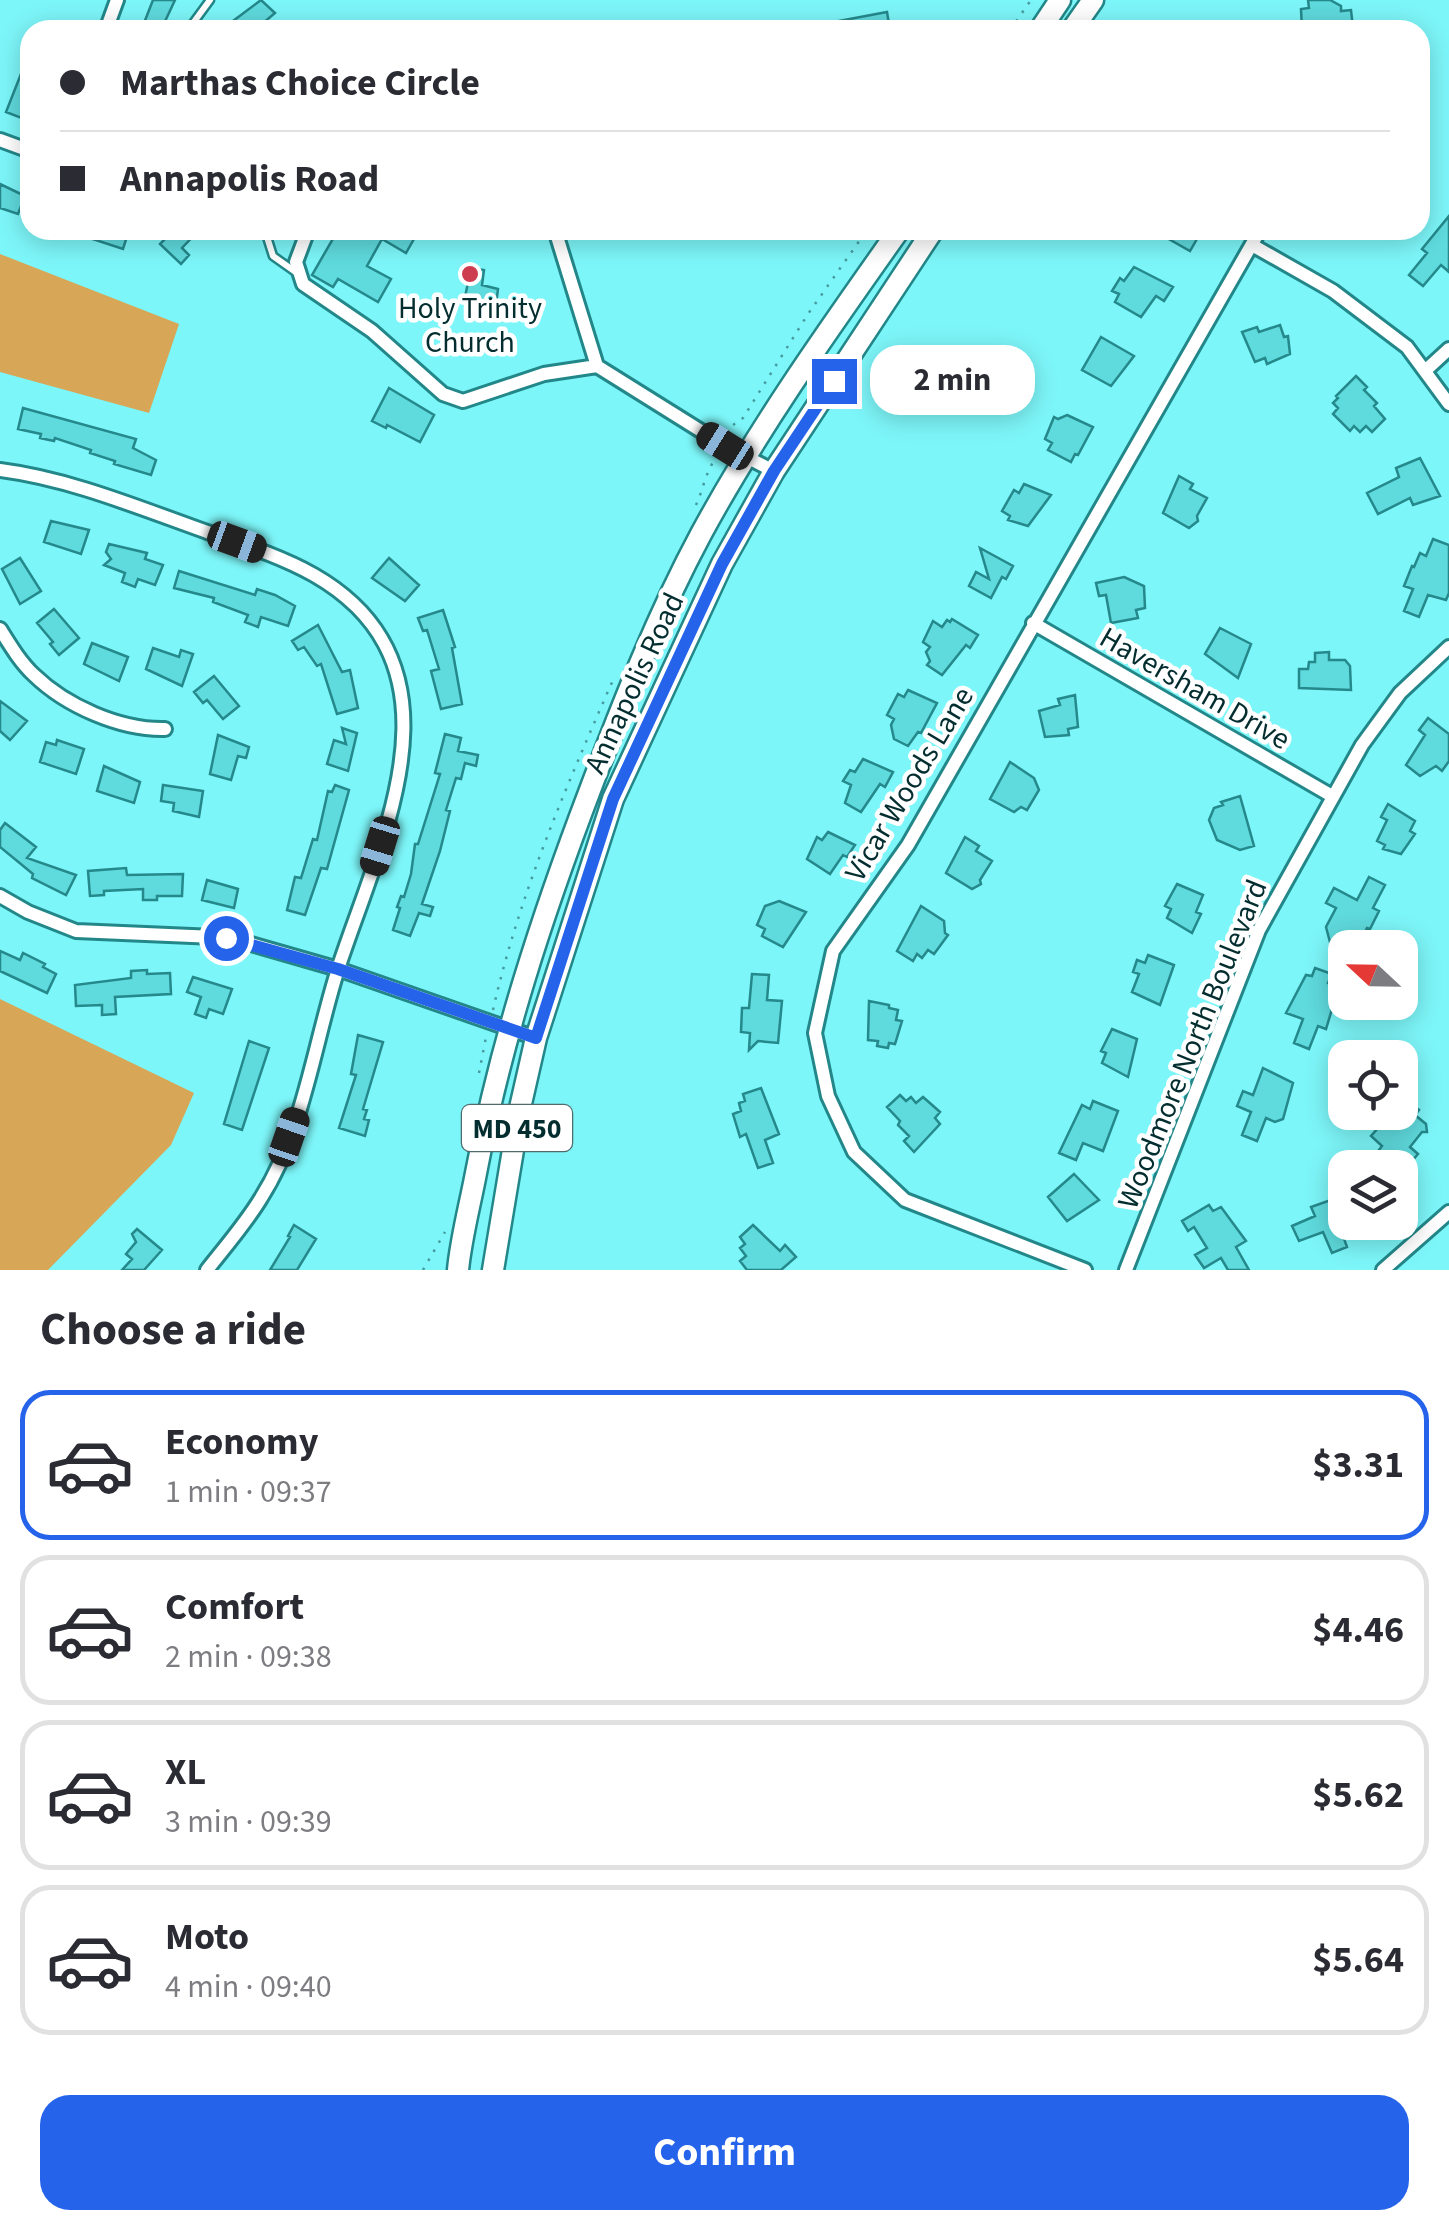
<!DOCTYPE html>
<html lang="en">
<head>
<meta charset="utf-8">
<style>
	body { margin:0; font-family:"Source Sans 3",sans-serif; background:#f2f2f3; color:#2b2b33; height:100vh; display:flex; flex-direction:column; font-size:38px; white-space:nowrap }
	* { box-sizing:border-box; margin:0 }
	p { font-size:32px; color:#7c7c81 }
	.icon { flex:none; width:55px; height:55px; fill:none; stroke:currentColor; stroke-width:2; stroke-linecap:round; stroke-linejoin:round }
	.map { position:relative; height:1270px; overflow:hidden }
	.panel { display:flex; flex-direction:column; background:#fff; flex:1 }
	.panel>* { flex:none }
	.guide { position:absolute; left:20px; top:20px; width:1410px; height:220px; border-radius:30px; box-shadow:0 5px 25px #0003; display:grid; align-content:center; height:220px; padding:0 40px; background:#fff }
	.needle { width:65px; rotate:292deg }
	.fabs { position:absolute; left:1328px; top:930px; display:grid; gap:20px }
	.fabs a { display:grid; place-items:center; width:90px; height:90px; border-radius:20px; background:#fff; box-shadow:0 5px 25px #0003; font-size:50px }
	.end { position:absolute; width:45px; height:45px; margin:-22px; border:12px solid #2563eb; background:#fff; box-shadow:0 0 0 5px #fff }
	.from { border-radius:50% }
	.bubble { position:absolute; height:70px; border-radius:30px; background:#fff; box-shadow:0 5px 25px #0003; font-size:32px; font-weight:700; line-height:70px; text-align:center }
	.car { position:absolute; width:30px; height:60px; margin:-30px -15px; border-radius:12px; box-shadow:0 0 8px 2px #0007; background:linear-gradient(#222 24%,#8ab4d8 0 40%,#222 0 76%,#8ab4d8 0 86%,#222 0) }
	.guide b { display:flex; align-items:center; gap:35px; height:95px; font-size:38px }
	.guide b+b { border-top:2px solid #e1e1e2 }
	.guide i { width:25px; height:25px; background:#2b2b33 }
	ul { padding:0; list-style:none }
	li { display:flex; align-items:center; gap:30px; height:150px; margin:0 20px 15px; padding:0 20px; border:5px solid #e1e1e2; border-radius:30px }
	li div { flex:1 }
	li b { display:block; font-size:38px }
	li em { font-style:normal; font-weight:700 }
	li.active { border-color:#2563eb }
	li>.icon { width:90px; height:90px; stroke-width:1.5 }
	h2 { padding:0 40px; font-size:45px; line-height:120px }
	.primary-button { display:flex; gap:20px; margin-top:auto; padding:20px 40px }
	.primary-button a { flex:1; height:115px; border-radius:30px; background:#2563eb; color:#fff; font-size:40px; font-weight:700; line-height:115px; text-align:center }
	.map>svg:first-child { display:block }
	.forest { fill:#d7a656 }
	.building { fill:#5fdadd; stroke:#25888b; stroke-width:2.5 }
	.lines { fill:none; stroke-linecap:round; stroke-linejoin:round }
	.lane-casing { stroke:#238789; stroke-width:11 }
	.street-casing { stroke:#238789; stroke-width:18 }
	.primary-casing { stroke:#238789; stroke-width:25 }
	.path { stroke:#469b9e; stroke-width:2.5; stroke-dasharray:2.5 8; stroke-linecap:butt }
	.lane { stroke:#fff; stroke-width:6 }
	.street { stroke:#fff; stroke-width:12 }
	.primary { stroke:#fff; stroke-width:20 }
	.route { stroke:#2563eb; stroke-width:12 }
	.poi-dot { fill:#ce3d4f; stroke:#fff; stroke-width:4 }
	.labels { text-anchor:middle; stroke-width:9; stroke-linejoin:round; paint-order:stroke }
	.shield { fill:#fff; stroke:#4f6c6d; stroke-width:2.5 }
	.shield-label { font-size:28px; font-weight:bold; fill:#042d2f }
	.poi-label { font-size:30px; fill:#042d2f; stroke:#fff }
	.street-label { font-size:30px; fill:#042d2f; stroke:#fff }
</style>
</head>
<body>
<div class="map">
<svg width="1449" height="1270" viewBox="0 0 1449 1270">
	<rect width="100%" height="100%" fill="#7df6f9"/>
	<path class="forest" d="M0,254L179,324L149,413L0,372Z
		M0,999L194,1093L171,1145L48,1270H0Z"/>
	<path class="building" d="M153,0H175L161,30L144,23Z
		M261,0L275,13L255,30H234L229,24Z
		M1308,0H1330L1341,6V11L1351,10L1353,28L1302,30L1301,9L1309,8Z
		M887,12L890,30H828V23Z
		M30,51V104L24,119L6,112Z
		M0,184L25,196L18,214L0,208Z
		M1449,216V272L1441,265L1423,286L1409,275L1427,253L1422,249Z
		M65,230H129L123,249Z
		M157,230H199L182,248L189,255L181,264L160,244L166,238Z
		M338,230H419L406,253L382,239L367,266L391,279L378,302L338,279L333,287L312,275Z
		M1171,230H1202L1190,251L1167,238Z
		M1134,267L1173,287L1164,301L1156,296L1141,317L1115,302L1119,294L1112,291L1120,278L1124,281Z
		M471,268L484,270L482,285L498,289L496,305L464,302Z
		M1280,325L1284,337L1288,336L1290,354L1267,364L1265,358L1255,362L1242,332L1257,327L1259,332Z
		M1101,337L1134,356L1111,386L1082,370Z
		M1356,376L1367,387L1364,390L1377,403L1374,406L1385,419L1372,432L1366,426L1360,432L1354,426L1350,431L1333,414L1338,408L1333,403L1338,398L1336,396Z
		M389,388L434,415L420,442L387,425L386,428L372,421Z
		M23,408L136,439L133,448L156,460L151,475L114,464L115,461L90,453L91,450L55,438L54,441L40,438L41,434L18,429Z
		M1067,415L1093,427L1078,455L1075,454L1071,462L1048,450L1052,443L1045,439L1054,417L1058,419Z
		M1420,458L1440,496L1413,505L1410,498L1378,514L1367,493L1399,477L1396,468Z
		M1179,476L1193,484L1190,489L1207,498L1197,516L1198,521L1189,528L1163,513Z
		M1024,484L1051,495L1028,526L1008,520L1010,516L1002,511L1014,490L1019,493Z
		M51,521L89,530L81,554L44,542Z
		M1433,539L1449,545V593L1446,600L1428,595L1419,617L1404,611L1413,589L1404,586L1412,566L1414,567L1420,553L1426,556Z
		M109,544L147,553L145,559L163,565L155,585L138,579L135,587L122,582L125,573L104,565L111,559L106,552Z
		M980,548L1013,566L1006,579L1002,577L991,598L969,586L976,572L989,579Z
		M20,558L41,591L20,604L2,569Z
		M389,558L419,585L405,601L372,578Z
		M179,571L255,595L257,589L275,595L295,606L288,626L261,617L258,627L245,622L248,615L213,602L214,598L174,588Z
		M1124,577L1144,586L1145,608L1136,610L1138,618L1111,623L1106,595L1099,596L1096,583Z
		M54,609L79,638L59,655L50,644L53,642L37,623Z
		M443,610L455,647L452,648L462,704L441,709L431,671L439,669L427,630L423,631L418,618Z
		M952,619L978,635L970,648L966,645L942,675L927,665L930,661L926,652L930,647L923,642L933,621L942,627L947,620L950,622Z
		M318,625L342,672L350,670L358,708L337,714L321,664L317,666L304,647L298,650L292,641Z
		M1220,628L1251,644L1238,678L1205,654Z
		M92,643L128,657L119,681L84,664Z
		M153,648L179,657L181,650L193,654L182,686L146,669Z
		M1329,652V660H1345L1350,666L1351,690L1299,688V669H1308L1309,662H1315V653Z
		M214,676L239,706L223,719L207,700L203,703L194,692Z
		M908,690L937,703L921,733L918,732L908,746L894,739L891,725L894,719L887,715L898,694L904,697Z
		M1075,695L1078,727L1068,729L1069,735L1045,737L1039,711L1060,705L1058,699Z
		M0,701L27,721L10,740L0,731Z
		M1428,718L1449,734V761L1442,771L1436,766L1420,776L1406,765L1425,735L1419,730Z
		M342,728L357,733L348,771L327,764L334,740L346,744Z
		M445,734L461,738L458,751L478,755L476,766L465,763L461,779L456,778L446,810L450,811L440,851L422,904L433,907L430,916L419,913L410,936L393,930L400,908L397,907L401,896L404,897L411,874L415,844H418L440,774L435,773Z
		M218,735L249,747L246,758L238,756L231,780L210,774Z
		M57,740L84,749L76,774L40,762L46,742L56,745Z
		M863,759L893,772L885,787L880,784L861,812L845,803L851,785L843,781L850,770L855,772Z
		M1010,762L1034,778L1039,790L1027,810L1021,807L1014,812L990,799Z
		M104,766L140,782L134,803L97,791Z
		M163,785L203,791L199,817L173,811L174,803L161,801Z
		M335,785L349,790L327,869L321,868L305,915L287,910L295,877L301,878L313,839L317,840L328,791L332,792Z
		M1240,796L1254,846L1240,850L1217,840L1209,820L1214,808L1223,805L1221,802Z
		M1388,804L1415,821L1410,831L1415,834L1401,854L1383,849L1385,845L1377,841L1387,820L1381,817Z
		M5,823L36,847L27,858L76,875L66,895L32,878L33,874L0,847V830Z
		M828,832L855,845L847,857L843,855L830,874L807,859L817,837L822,840Z
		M965,837L979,846L976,851L992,861L980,880L981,884L972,889L946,873Z
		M126,868L127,875L183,874L182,896H157V900H143V889L104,891V895L90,896L88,871Z
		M1369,877L1385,885L1373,908L1379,911L1370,929L1367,928L1360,941L1355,938L1351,948H1345V953L1331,946L1326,927L1336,908L1326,903L1334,888L1357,900Z
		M207,880L238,889L234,908L202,900Z
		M1177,884L1203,895L1196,912L1201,914L1192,933L1167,918L1171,909L1165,906Z
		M779,901L806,912L783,947L762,936L765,929L757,925L765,906Z
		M921,906L944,921L945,933L948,935L934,954L928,950L922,958L917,954L913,961L897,951Z
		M0,951L20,960L23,953L45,964L43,967L56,974L47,993L0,971Z
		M1148,955L1174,965L1160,1005L1132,992L1139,974L1133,972L1137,960L1145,963Z
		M1315,968L1332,974L1328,983L1333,985L1330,994L1336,996L1326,1029L1318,1026L1309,1049L1294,1043L1303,1019L1286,1013L1306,975L1312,976Z
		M147,970V974L170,973L171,994L115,997L116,1014L102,1015V1005L76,1006L75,985L131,978V971Z
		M752,974L769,975L767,1000L782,1001L778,1043L758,1041L749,1050L750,1033L741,1032L742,1008H749Z
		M193,977L232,989L223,1014L209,1009L206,1018L195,1014L201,997L187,992Z
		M869,1001L889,1005V1008L898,1010L896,1020L902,1021L895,1044L889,1043L888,1048L877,1046L878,1041L868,1040Z
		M1112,1029L1137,1039L1128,1077L1102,1063L1106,1053L1101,1051Z
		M358,1035L383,1042L363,1109L367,1110L364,1119L369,1120L365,1136L339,1128L356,1075L351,1074Z
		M249,1041L269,1048L242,1130L224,1124Z
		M1263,1068L1293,1083L1283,1119L1275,1122L1266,1118L1257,1141L1242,1135L1251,1112L1237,1106L1243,1091L1253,1095Z
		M761,1088L779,1134L765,1140L773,1163L758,1168L746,1134L740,1137L733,1114L741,1111L739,1103L745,1101L743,1094Z
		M900,1095L906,1101L911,1097L916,1103L923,1097L940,1112L935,1118L940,1124L914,1152L904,1141L909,1136L898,1125L900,1121L887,1107Z
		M1405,1098L1419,1110L1415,1115L1426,1124L1427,1132H1422L1410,1147L1418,1154L1407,1167L1395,1156L1386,1168H1365L1382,1146L1371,1136L1387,1118L1400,1112V1105Z
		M1093,1101L1118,1111L1103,1151L1083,1143L1076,1160L1059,1153L1082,1105L1090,1109Z
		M1074,1174L1099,1200L1067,1221L1048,1197Z
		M1345,1195V1222L1376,1223L1343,1236L1347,1247L1332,1253L1323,1232L1299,1241L1292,1226L1315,1216L1311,1207Z
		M1209,1205L1213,1211L1221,1207L1246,1241L1236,1247L1249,1270H1228L1221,1258L1204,1268L1195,1255L1207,1248L1194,1227L1188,1231L1182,1221Z
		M294,1225L316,1239L297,1270H270L290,1237L288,1236Z
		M753,1225L780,1251L785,1245L796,1257L781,1270H747L740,1261L746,1256L740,1248L745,1244L740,1237Z
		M137,1229L162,1250L144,1270H122L132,1259L126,1254L136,1242L132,1234Z"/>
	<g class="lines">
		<defs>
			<path id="lane" d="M188,30L210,0
				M271,230L267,237L273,256L297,273"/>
			<path id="street" d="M106,30L117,0
				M0,140L30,151
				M308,230L296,262L303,284L372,331L443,394L463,401L544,374L597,366L725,446L774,471
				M555,230L597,366
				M1252,245L1333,291L1407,347L1449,404
				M1426,370L1449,349
				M0,470C71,479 142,509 210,533C245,545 282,557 314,575C473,666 380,840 338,969C314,1044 304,1130 261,1198C246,1223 225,1247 207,1270
				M1033,623L1332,796
				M0,629C10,645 20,662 34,675C66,706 120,730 165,729
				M0,896L28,912L76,931L215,937L244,942L338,969L536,1038
				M1085,1270L905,1200L854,1152L828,1096L815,1033L833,951L908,845L1260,230
				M1126,1270L1259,930L1362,745L1400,693L1449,647
				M1383,1270L1449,1212"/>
			<path id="primary" d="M1040,30L1060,0
				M1072,30L1093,0
				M458,1270C461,1238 470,1205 476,1173C501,1041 542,916 590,790C623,703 657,616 701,534C759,427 829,329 899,230
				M493,1270L520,1108L536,1038L613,799L722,564L774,471L933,230"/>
		</defs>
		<use href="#lane" class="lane-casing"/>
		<use href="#street" class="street-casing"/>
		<use href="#primary" class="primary-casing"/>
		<path class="path" d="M1010,30L1031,0
			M730,435L733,425L743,418L808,314L867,230
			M696,505C703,491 706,469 716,459
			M493,1010C519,895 566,787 613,680
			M479,1073L486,1037
			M423,1270L445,1232"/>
		<use href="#lane" class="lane"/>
		<use href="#street" class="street"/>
		<use href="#primary" class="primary"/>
	</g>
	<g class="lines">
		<path class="route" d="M226,938L338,969L536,1038L613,799L722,564L774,471L834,381"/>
	</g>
	<circle class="poi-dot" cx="470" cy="274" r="10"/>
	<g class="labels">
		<rect class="shield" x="462" y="1105" width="110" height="46" rx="8"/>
		<g class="shield-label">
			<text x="517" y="1138">MD 450</text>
		</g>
		<g class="poi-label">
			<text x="470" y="318">Holy Trinity<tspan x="470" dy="34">Church</tspan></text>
		</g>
		<g class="street-label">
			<text transform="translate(634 683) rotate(-65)" y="10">Annapolis Road</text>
			<text transform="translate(1195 688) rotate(30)" y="10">Haversham Drive</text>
			<text transform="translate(909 784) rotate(-59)" y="10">Vicar Woods Lane</text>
			<text transform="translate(1192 1044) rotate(-68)" y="10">Woodmore North Boulevard</text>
		</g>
	</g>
</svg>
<div class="fabs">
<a><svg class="needle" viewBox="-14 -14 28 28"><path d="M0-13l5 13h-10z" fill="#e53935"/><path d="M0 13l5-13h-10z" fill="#7c7c81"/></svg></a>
<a><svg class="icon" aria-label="locate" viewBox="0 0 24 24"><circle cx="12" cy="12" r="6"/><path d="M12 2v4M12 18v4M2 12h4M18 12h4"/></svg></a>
<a><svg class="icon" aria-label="layers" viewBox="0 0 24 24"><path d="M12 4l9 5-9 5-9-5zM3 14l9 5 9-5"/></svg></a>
</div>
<i class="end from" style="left:226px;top:938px"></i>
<i class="end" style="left:834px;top:381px"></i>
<div class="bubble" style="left:870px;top:345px;width:165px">2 min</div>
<i class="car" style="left:725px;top:446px;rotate:302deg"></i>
<i class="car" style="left:237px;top:542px;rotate:110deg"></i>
<i class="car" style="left:380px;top:846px;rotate:197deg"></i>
<i class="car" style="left:289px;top:1137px;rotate:19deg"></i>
<div class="guide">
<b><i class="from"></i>Marthas Choice Circle</b>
<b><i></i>Annapolis Road</b>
</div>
</div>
<section class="panel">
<h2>Choose a ride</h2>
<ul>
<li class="active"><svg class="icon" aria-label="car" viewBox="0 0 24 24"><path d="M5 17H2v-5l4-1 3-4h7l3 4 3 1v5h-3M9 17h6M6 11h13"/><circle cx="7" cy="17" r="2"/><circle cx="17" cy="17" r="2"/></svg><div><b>Economy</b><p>1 min · 09:37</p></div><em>$3.31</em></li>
<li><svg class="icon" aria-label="car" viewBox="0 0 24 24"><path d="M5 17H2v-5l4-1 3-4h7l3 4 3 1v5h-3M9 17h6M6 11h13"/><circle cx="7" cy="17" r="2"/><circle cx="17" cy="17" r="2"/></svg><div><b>Comfort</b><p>2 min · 09:38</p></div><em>$4.46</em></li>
<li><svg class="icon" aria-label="car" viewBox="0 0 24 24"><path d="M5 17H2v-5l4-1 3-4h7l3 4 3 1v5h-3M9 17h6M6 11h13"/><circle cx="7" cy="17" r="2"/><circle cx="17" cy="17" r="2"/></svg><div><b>XL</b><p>3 min · 09:39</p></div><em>$5.62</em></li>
<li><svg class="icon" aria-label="car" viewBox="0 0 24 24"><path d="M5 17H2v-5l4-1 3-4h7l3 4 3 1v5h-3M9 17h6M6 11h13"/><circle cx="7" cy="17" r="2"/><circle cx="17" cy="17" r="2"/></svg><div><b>Moto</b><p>4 min · 09:40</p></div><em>$5.64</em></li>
</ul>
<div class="primary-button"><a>Confirm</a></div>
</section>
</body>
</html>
